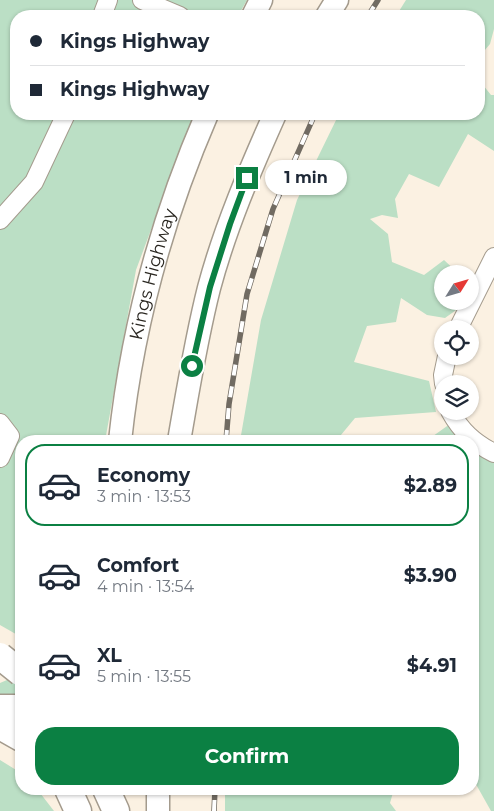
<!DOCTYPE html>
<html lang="en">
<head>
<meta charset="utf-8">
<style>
	body { margin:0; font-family:Montserrat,sans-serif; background:#f2f2f3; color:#1f2937; height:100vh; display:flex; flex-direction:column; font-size:19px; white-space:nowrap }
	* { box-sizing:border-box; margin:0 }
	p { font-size:16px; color:#747a83 }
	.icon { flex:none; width:28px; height:28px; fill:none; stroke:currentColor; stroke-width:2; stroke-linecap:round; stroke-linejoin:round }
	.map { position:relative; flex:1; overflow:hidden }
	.details { position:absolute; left:15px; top:435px; width:464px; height:360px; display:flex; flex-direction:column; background:#fff; border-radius:20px; box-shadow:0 1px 4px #0004 }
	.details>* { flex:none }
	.guide { position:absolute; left:10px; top:10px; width:475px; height:110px; border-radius:20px; box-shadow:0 1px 4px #0004; display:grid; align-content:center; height:110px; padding:0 20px; background:#fff }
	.needle { width:32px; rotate:53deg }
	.buttons { position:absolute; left:434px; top:265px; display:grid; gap:10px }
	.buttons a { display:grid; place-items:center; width:45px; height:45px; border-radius:50%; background:#fff; box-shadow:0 1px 4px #0004; font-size:25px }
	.end { position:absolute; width:22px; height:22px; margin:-11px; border:6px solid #0b8043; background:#fff; box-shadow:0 0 0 2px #fff }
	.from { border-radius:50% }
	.bubble { position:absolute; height:35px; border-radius:18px; background:#fff; box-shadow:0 1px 4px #0004; font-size:16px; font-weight:700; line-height:35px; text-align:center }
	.guide b { display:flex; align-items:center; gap:18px; height:48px; font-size:19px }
	.guide b+b { border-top:1px solid #e0e1e3 }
	.guide i { width:12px; height:12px; background:#1f2937 }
	ul { padding:9px 0 0; list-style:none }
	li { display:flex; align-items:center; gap:15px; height:82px; margin:0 10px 8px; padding:0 10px; border:2px solid transparent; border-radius:20px }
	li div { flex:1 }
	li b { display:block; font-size:19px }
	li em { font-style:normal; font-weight:700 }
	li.active { border-color:#0b8043 }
	li>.icon { width:45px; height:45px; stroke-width:1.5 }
	.primary-button { display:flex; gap:10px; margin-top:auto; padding:10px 20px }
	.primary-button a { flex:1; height:58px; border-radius:20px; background:#0b8043; color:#fff; font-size:20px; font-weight:700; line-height:58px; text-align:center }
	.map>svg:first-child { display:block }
	.green { fill:#bbdfc5 }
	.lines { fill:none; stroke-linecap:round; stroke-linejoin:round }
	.minor-casing { stroke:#a49b8d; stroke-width:20 }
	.major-casing { stroke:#a49b8d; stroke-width:25 }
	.highway-casing { stroke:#a49b8d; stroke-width:29 }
	.minor { stroke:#fff; stroke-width:18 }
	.major { stroke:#fff; stroke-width:22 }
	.highway { stroke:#fff; stroke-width:26 }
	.rail-casing { stroke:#716b62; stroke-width:5.5 }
	.rail { stroke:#fff; stroke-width:4; stroke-dasharray:11; stroke-linecap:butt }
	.highway-bridge-casing { stroke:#a49b8d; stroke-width:29; stroke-linecap:butt }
	.highway-bridge { stroke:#fff; stroke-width:26 }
	.route { stroke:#0b8043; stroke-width:6 }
	.labels { text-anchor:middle; stroke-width:4; stroke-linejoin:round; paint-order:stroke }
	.street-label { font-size:18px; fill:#2a2721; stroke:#fff }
</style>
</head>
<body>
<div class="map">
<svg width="494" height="811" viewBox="0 0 494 811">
	<rect width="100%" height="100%" fill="#fbf1e2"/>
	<path class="green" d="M0,0H247L238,16H16V114H194L136,270L105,441H21V637L0,625Z
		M406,0H494V29L490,44L479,57V16H396Z
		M479,80L491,95H494V151L468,134L439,187L409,174L395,199L398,218L382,215L370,219L388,234L392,262L424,275L444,260L459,274H442V301H461L459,308L445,318L427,315L401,298L396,322L367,326L354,362L429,381L436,412L355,418L336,441H240L261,320L297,200L339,114H479Z
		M450,424L470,441H426Z
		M472,444L494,459V811H491L473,779Z
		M21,674V698L0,697V683Z
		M0,760L21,773V789H37L54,811H0Z
		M225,789H394L390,803L396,811H225Z"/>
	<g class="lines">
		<defs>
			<path id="minor" d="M142,0L180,16
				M102,16L108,0
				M0,220L34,182L66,114
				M458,329L494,257
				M444,384L443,375L447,356
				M450,411C461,431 474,443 494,453
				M0,423L10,436L0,458"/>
			<g id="major">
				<path d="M253,16L261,0"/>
				<path d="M327,16L337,0"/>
				<path id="s1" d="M120,441C132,328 162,218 207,114"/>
				<path d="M179,441C188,390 196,339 209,288C225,228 250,170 275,114"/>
				<path d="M158,811V789"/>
			</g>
			<path id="highway" d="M0,708H21
				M0,726L21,738
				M68,789L78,811
				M106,789L116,811"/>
		</defs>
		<use href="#minor" class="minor-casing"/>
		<use href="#major" class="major-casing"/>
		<use href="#highway" class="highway-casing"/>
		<use href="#minor" class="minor"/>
		<use href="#major" class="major"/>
		<use href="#highway" class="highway"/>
		<defs>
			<path id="rail" d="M368,16L378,0
				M226,441L229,404L247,294L273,209L315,114
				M214,811L215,789"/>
		</defs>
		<use href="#rail" class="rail-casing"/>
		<use href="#rail" class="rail"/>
		<defs>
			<path id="highway-bridge" d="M0,656L21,673"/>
		</defs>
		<use href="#highway-bridge" class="highway-bridge-casing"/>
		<use href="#highway-bridge" class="highway-bridge"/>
	</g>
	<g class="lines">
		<path class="route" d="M192,366L210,287L230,224L247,178"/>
	</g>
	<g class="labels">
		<g class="street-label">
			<text dy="6" stroke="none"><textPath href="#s1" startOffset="170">Kings Highway</textPath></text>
		</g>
	</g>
</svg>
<div class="buttons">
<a><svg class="needle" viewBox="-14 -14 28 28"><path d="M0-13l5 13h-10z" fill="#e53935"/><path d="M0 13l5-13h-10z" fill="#747a83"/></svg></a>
<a><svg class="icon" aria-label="locate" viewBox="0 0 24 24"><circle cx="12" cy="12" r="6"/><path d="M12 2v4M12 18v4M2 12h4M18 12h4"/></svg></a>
<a><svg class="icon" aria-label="layers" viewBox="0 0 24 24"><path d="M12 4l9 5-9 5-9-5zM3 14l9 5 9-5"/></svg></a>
</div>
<i class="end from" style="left:192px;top:366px"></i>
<i class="end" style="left:247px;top:178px"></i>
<div class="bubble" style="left:265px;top:160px;width:82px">1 min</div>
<div class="guide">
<b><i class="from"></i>Kings Highway</b>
<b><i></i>Kings Highway</b>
</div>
<section class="details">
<ul>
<li class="active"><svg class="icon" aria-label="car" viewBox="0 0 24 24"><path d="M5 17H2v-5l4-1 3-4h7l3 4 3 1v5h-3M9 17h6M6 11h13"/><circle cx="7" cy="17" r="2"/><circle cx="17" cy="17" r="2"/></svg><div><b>Economy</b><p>3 min · 13:53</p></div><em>$2.89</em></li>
<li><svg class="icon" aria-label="car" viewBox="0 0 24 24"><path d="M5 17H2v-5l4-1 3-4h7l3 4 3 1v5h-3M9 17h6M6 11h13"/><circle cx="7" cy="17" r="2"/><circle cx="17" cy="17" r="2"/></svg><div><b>Comfort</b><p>4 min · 13:54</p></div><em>$3.90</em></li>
<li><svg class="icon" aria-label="car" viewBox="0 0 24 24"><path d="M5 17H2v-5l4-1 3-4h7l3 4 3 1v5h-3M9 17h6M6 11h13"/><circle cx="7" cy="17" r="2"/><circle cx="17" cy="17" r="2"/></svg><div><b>XL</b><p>5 min · 13:55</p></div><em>$4.91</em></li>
</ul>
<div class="primary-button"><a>Confirm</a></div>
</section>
</div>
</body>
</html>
